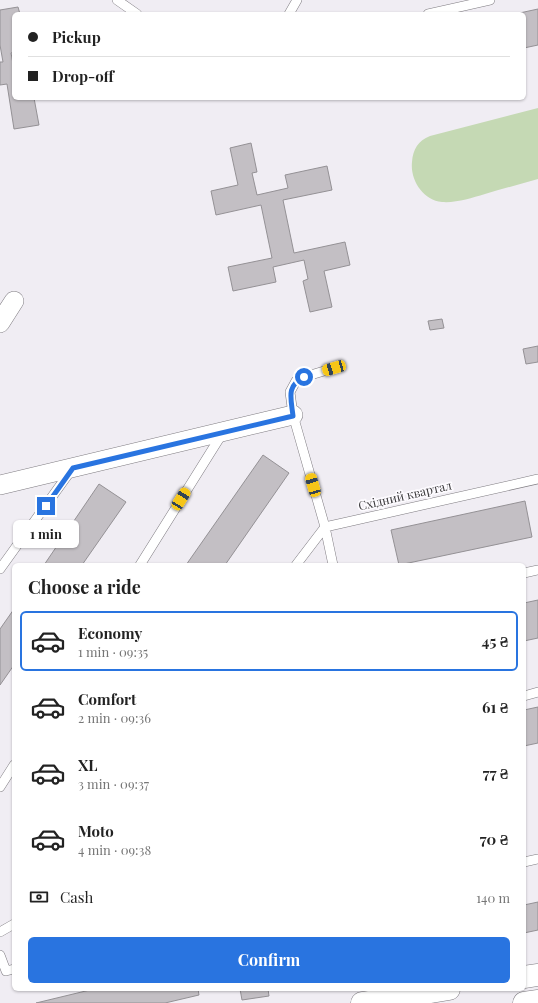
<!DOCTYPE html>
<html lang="en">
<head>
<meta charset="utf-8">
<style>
	body { margin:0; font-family:"Playfair Display",serif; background:#f6f6f6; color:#222; height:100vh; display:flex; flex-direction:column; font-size:15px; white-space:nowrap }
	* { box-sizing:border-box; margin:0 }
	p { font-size:13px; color:#767676 }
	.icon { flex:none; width:22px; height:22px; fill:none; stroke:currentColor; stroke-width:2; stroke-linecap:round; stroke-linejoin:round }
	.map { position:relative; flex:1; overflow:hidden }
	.drawer { position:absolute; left:12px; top:563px; width:514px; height:428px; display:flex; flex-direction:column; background:#fff; border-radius:6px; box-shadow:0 1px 3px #0004 }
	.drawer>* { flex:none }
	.top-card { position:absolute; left:12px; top:12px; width:514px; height:88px; border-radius:6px; box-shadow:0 1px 3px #0004; display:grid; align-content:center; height:88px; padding:0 16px; background:#fff }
	.end { position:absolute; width:18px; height:18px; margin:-9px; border:5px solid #2974e0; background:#fff; box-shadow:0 0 0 2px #fff }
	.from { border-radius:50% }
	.bubble { position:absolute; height:28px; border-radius:6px; background:#fff; box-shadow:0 1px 3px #0004; font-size:13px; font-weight:700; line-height:28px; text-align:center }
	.car { position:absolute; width:12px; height:24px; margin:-12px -6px; border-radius:5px; box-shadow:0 0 3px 1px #0007; background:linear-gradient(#f5c518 24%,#345 0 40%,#f5c518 0 76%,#345 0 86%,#f5c518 0) }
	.top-card b { display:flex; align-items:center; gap:14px; height:38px; font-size:15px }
	.top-card b+b { border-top:1px solid #e0e0e0 }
	.top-card i { width:10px; height:10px; background:#222 }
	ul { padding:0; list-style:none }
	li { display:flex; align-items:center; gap:12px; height:60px; margin:0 8px 6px; padding:0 8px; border:2px solid transparent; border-radius:6px }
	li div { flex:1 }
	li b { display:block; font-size:15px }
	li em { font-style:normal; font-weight:700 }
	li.selected { border-color:#2974e0 }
	li>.icon { width:36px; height:36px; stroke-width:1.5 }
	h2 { padding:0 16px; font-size:18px; line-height:48px }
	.pay { display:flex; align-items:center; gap:10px; height:44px; padding:0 16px; font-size:15px }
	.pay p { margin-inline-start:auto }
	.action { display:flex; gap:8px; margin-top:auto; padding:8px 16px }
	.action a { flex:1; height:46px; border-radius:6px; background:#2974e0; color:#fff; font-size:16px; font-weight:700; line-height:46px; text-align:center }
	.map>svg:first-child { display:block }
	.green { fill:#c5d9b4 }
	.building { fill:#c3bfc4; stroke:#949195 }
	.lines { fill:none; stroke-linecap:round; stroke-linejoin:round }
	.service-casing { stroke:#7e7b80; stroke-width:10 }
	.minor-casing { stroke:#7e7b80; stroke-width:20 }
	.tertiary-casing { stroke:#7e7b80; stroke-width:23 }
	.service { stroke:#fff; stroke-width:9 }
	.minor { stroke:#fff; stroke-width:19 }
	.tertiary { stroke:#fff; stroke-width:22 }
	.route { stroke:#2974e0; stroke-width:5 }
	.labels { text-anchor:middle; stroke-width:3.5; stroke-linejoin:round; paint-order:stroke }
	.street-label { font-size:12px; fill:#3a393b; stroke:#fdfbff }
</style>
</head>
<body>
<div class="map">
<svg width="538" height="1003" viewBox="0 0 538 1003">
	<rect width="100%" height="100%" fill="#f0edf3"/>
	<path class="green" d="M538,108V179C520,184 502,189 485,194C471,198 457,203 442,202C423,200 410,180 412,162C413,149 418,141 430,136Z"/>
	<path class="building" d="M18,7L20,14H14V52L11,53L14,69V98H34L39,125L14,129L7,84L0,85V62H3L0,45V10Z
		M538,9V45L524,48V14H515Z
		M251,143L257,172L252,173L257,195L288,188L285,175L327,166L332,190L283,200L294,253L345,242L350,265L324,271L332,307L310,312L303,281L308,279L304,260L273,267L276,282L233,291L228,267L272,258L261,205L216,215L211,191L238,185L230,148Z
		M442,319L444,328L430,330L428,321Z
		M538,346V362L526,364L523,349Z
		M263,455L289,473L225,565H186Z
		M99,484L126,502L82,565H44Z
		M525,501L532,537L399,565L391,530Z
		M538,600V638L524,641V603Z
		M14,609V665L0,685V629Z
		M538,707V743L524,746V710Z
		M538,902V930L524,933V905Z
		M94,989H198L199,995L165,1003H36Z
		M240,989H268L269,996L242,1000Z"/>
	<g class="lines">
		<defs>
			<path id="service" d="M117,0L137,14
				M289,14L297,0
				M428,14L490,0
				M140,565L222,434
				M296,565L325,527L538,479
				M333,565L325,527L293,415L290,392L296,381L304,377L334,368
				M0,569L72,469
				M524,573L538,570
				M524,696L538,692
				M0,787L14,765
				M524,862L538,859
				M0,932L14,924
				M0,955L6,971L14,969"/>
			<path id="minor" d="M0,323L14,301
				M0,485L293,415"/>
			<path id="tertiary" d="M524,977L538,975
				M362,1003L449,989
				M524,1003L538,1001"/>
		</defs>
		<use href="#service" class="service-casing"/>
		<use href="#minor" class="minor-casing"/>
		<use href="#tertiary" class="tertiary-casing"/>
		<use href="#service" class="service"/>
		<use href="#minor" class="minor"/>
		<use href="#tertiary" class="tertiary"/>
	</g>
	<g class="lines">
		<path class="route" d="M46,506L73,468L293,416C291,398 286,386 304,377"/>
	</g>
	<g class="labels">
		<g class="street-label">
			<text transform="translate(405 496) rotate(-13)" y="4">Східний квартал</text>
		</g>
	</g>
</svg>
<i class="end from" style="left:304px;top:377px"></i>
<i class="end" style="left:46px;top:506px"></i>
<div class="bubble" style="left:13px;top:520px;width:66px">1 min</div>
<i class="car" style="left:334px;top:368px;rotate:254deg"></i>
<i class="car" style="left:313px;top:485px;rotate:344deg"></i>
<i class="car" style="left:181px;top:499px;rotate:32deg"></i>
<div class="top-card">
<b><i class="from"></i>Pickup</b>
<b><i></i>Drop-off</b>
</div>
<section class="drawer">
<h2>Choose a ride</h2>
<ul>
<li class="selected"><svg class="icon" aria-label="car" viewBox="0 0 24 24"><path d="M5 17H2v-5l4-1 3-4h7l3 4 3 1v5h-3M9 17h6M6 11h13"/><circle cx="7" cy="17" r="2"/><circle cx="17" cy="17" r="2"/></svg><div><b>Economy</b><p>1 min · 09:35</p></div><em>45 ₴</em></li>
<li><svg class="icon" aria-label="car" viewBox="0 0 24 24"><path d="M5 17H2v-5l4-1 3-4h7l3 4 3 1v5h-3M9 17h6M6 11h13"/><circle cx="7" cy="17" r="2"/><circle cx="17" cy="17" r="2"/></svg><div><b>Comfort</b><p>2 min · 09:36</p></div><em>61 ₴</em></li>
<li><svg class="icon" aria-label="car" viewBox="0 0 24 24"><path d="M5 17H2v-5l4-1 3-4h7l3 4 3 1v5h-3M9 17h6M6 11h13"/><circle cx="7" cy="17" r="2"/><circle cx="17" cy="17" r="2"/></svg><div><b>XL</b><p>3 min · 09:37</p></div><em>77 ₴</em></li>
<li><svg class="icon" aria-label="car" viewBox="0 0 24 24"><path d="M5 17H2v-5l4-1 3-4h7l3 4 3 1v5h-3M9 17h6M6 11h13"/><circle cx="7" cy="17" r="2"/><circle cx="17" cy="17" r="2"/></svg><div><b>Moto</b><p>4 min · 09:38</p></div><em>70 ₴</em></li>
</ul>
<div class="pay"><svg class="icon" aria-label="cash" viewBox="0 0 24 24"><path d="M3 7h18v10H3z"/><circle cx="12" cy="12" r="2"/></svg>Cash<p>140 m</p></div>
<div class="action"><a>Confirm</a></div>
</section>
</div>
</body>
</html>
